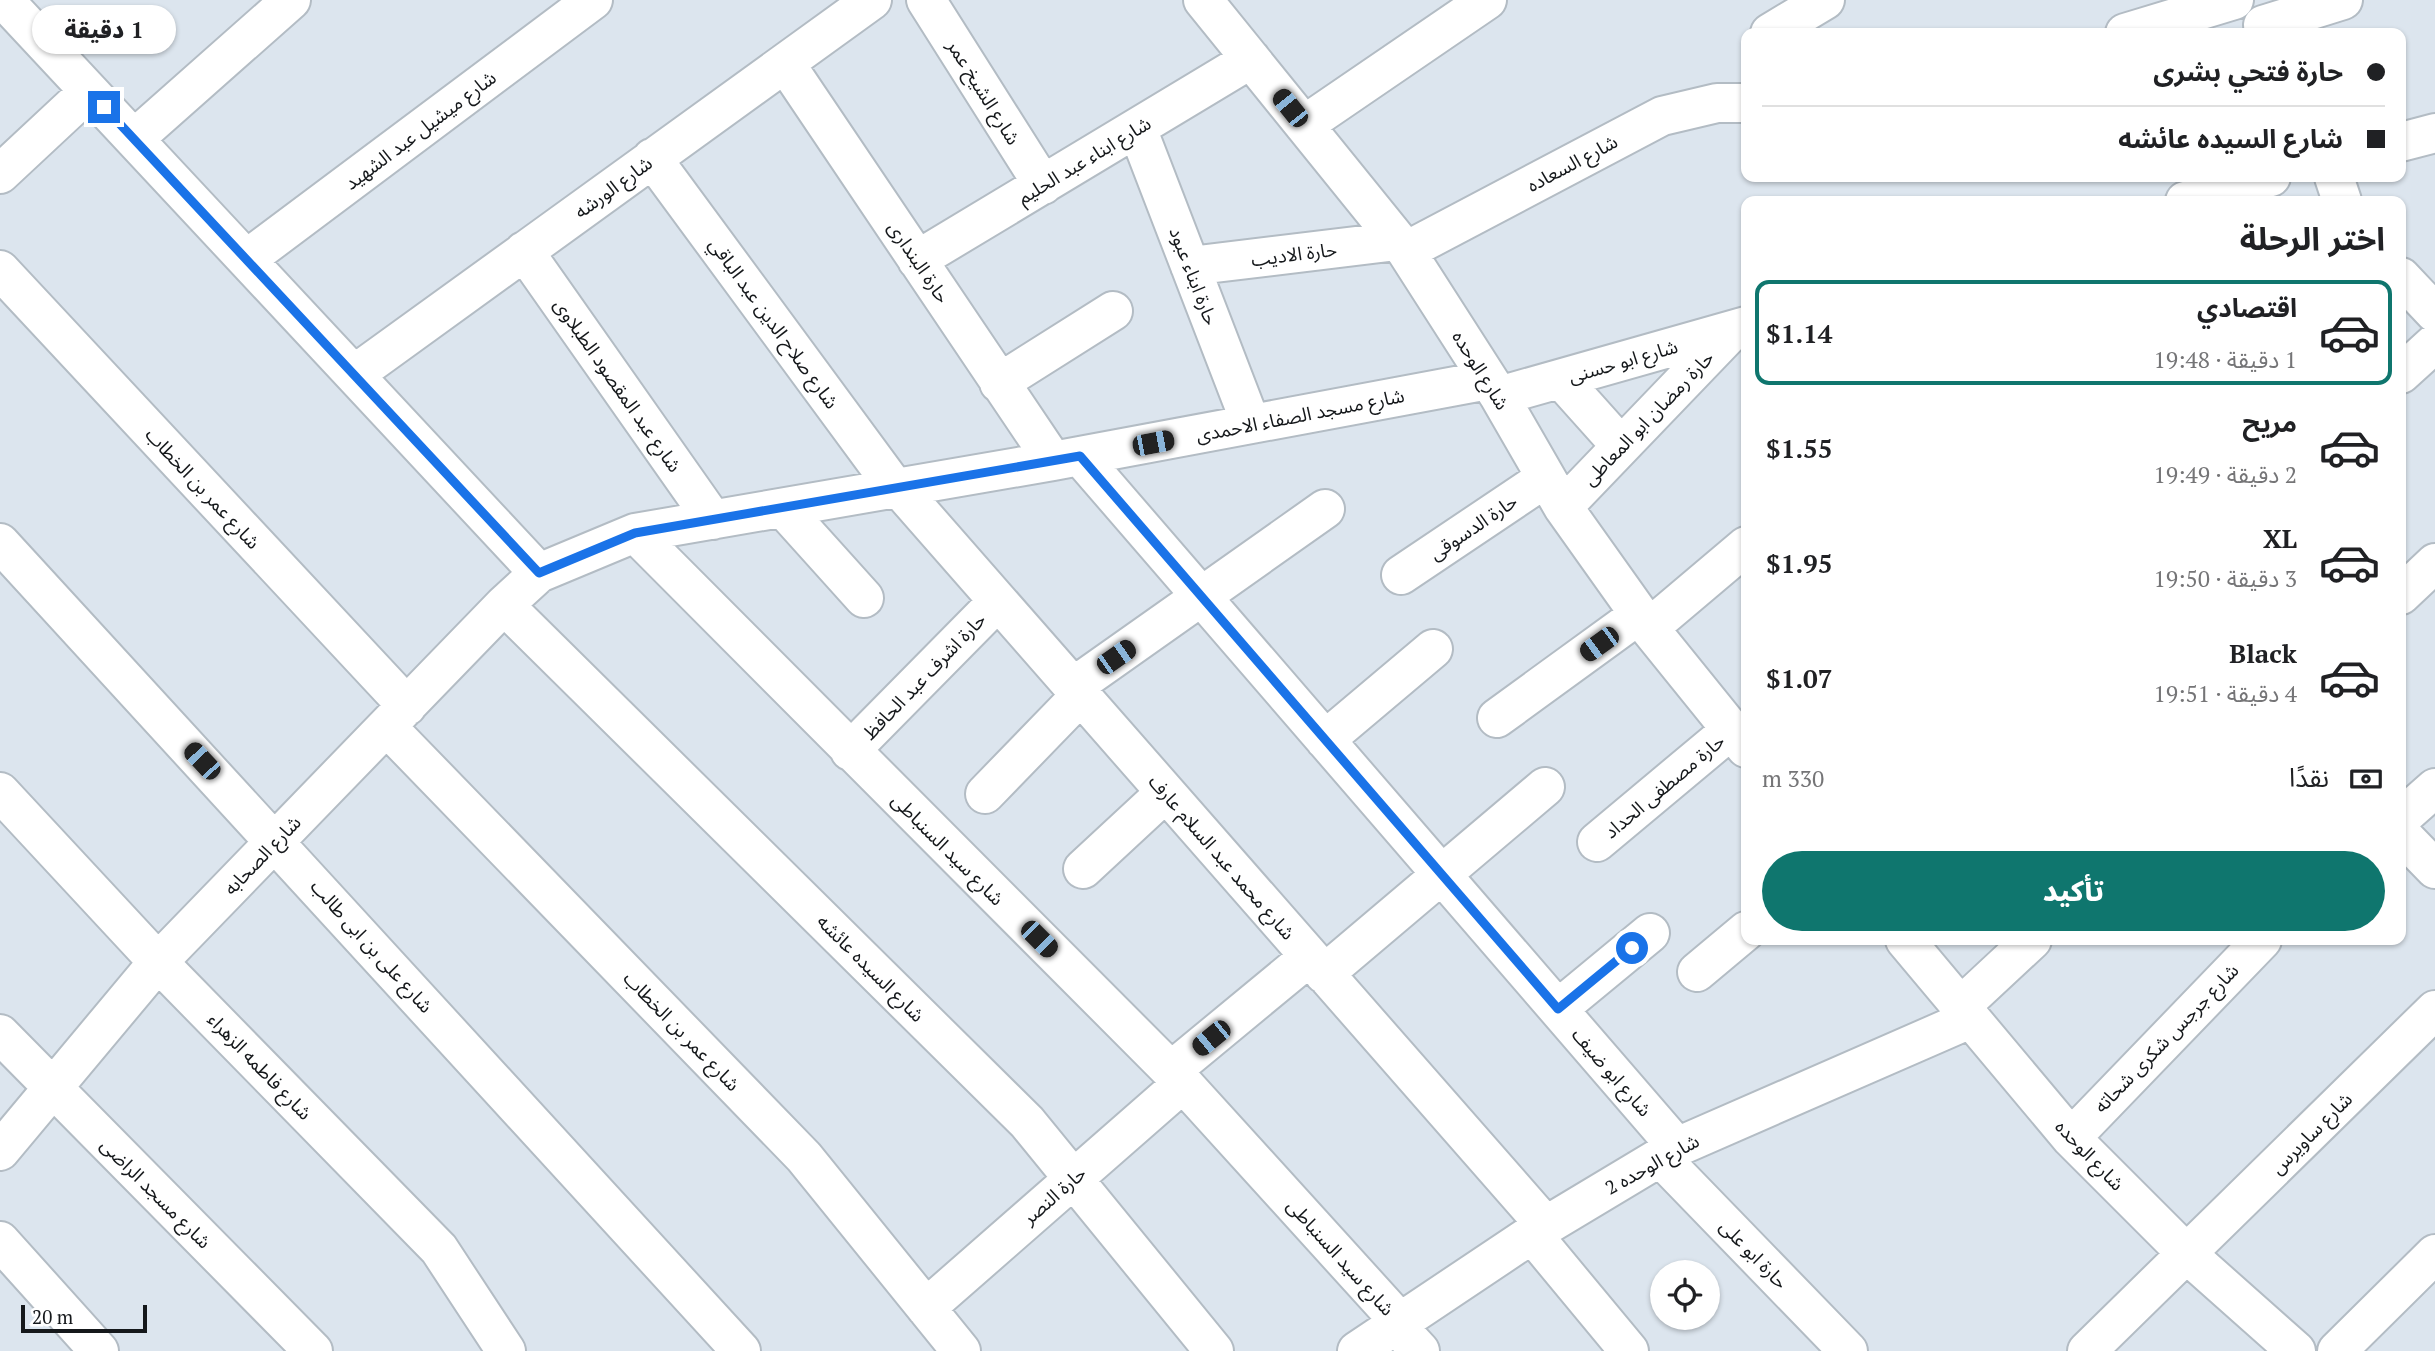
<!DOCTYPE html>
<html lang="ar">
<head>
<meta charset="utf-8">
<style>
	body { margin:0; font-family:"PT Serif","Noto Sans Arabic",serif; background:#f6f6f6; color:#202124; direction:rtl; height:100vh; display:flex; flex-direction:column; font-size:26px; white-space:nowrap }
	* { box-sizing:border-box; margin:0 }
	p { font-size:23px; color:#757577 }
	.icon { flex:none; width:38px; height:38px; fill:none; stroke:currentColor; stroke-width:2; stroke-linecap:round; stroke-linejoin:round }
	.map { position:relative; flex:1; overflow:hidden; direction:ltr }
	.sheet { position:absolute; left:1741px; top:196px; width:665px; height:749px; display:flex; flex-direction:column; background:#fff; border-radius:14px; box-shadow:0 2px 5px #0004; direction:rtl }
	.sheet>* { flex:none }
	.top-card { position:absolute; left:1741px; top:28px; width:665px; height:154px; border-radius:14px; box-shadow:0 2px 5px #0004; direction:rtl; display:grid; align-content:center; height:154px; padding:0 21px; background:#fff }
	.fabs { position:absolute; left:1650px; top:1260px; display:grid; gap:14px }
	.fabs a { display:grid; place-items:center; width:70px; height:70px; border-radius:50%; background:#fff; box-shadow:0 2px 5px #0004; font-size:35px }
	.scale { position:absolute; left:21px; bottom:18px; width:126px; box-sizing:border-box; padding-left:7px; border:4px solid #15181b; border-top:0; font-size:19px; line-height:24px; white-space:nowrap; color:#15181b; -webkit-text-stroke:5px #fff; paint-order:stroke }
	.end { position:absolute; width:32px; height:32px; margin:-16px; border:9px solid #1a73e8; background:#fff; box-shadow:0 0 0 4px #fff }
	.from { border-radius:50% }
	.bubble { position:absolute; height:49px; border-radius:24px; background:#fff; box-shadow:0 2px 5px #0004; font-size:23px; font-weight:800; line-height:49px; text-align:center; direction:rtl }
	.car { position:absolute; width:21px; height:42px; margin:-21px -10px; border-radius:9px; box-shadow:0 0 5px 2px #0007; background:linear-gradient(#222 24%,#8ab4d8 0 40%,#222 0 76%,#8ab4d8 0 86%,#222 0) }
	.top-card b { display:flex; align-items:center; gap:24px; height:66px; font-size:26px }
	.top-card b+b { border-top:2px solid #e0e0e0 }
	.top-card i { width:18px; height:18px; background:#202124 }
	ul { padding:0; list-style:none }
	li { display:flex; align-items:center; gap:21px; height:105px; margin:0 14px 10px; padding:0 7px; border:4px solid transparent; border-radius:14px }
	li div { flex:1 }
	li b { display:block; font-size:26px }
	li em { font-style:normal; font-weight:800 }
	li.selected { border-color:#0f766e }
	li>.icon { width:63px; height:63px; stroke-width:1.5 }
	h2 { padding:0 21px; font-size:32px; line-height:84px }
	.pay { display:flex; align-items:center; gap:18px; height:77px; padding:0 21px; font-size:26px }
	.pay p { margin-inline-start:auto }
	.button { display:flex; gap:14px; margin-top:auto; padding:14px 21px }
	.button a { flex:1; height:80px; border-radius:42px; background:#0f766e; color:#fff; font-size:28px; font-weight:800; line-height:80px; text-align:center }
	.map>svg:first-child { display:block }
	.lines { fill:none; stroke-linecap:round; stroke-linejoin:round }
	.minor-casing { stroke:#b3bcc4; stroke-width:42 }
	.minor { stroke:#fff; stroke-width:38 }
	.route { stroke:#1a73e8; stroke-width:9 }
	.labels { text-anchor:middle; stroke-width:5; stroke-linejoin:round; paint-order:stroke }
	.street-label { font-size:19px; fill:#15181b; stroke:#fff }
</style>
</head>
<body>
<div class="map">
<svg width="2435" height="1351" viewBox="0 0 2435 1351">
	<rect width="100%" height="100%" fill="#dce5ee"/>
	<g class="lines">
		<defs>
			<path id="minor" d="M4,0L539,573
				M926,0L1043,185
				M1203,0L1406,251L1499,396L1563,507L1649,628L1746,748
				M2263,25L2343,0
				M1770,33L1825,0
				M2125,33L2234,0
				M785,63L1053,461
				M1304,125L1487,0
				M1137,128L1251,424
				M134,139L291,0
				M2401,142L2435,133
				M652,158L895,488
				M0,174L89,91
				M2334,177L2342,201
				M2185,201L2271,177
				M524,251L713,520
				M1406,251L1662,116L1717,103H1746
				M247,259L593,0
				M917,260L1251,59
				M1190,266L1397,241
				M0,270L407,706
				M2401,277L2435,313
				M355,374L872,0
				M2401,374L2435,343
				M1561,379L1621,446
				M999,383L1113,311
				M1499,396L1746,326
				M1080,456L1677,1147
				M899,488L1546,1226
				M1563,507L1731,332
				M783,508L864,598
				M635,533L1183,1083L1400,1322
				M0,543L741,1351
				M1401,575L1544,479
				M2401,595L2435,563
				M504,605L1027,1122L1214,1351
				M1649,628L1746,546
				M1073,687L1325,509
				M1497,718L1640,614
				M387,727L804,1157L961,1351
				M1325,740L1433,649
				M850,751L997,602
				M0,792L158,962L439,1249L506,1351
				M985,794L1080,696
				M2401,818L2435,788
				M2401,834L2435,869
				M1597,842L1731,730
				M1083,869L1165,793
				M1905,940L2071,1138L2188,1255L2296,1351
				M1697,972L1746,931
				M1324,974L1545,787
				M1960,1007L2032,940
				M1558,1009L1650,933
				M0,1034L313,1351
				M1171,1071L1309,957
				M2071,1138L2262,940
				M0,1151L158,962L504,605L539,573L635,533L1053,461L1488,380
				M1660,1157L1848,1351
				M1532,1234L1629,1351
				M0,1241L99,1351
				M926,1308L1183,1083
				M1396,1325L1420,1351
				M1357,1351L1532,1234L1677,1147L1970,1019
				M2087,1351L2435,1010
				M2337,1351L2435,1254"/>
		</defs>
		<use href="#minor" class="minor-casing"/>
		<use href="#minor" class="minor"/>
	</g>
	<g class="lines">
		<path class="route" d="M104,107L539,573L635,533L1080,456L1558,1009L1632,948"/>
	</g>
	<g class="labels">
		<g class="street-label">
			<text transform="translate(984 92) rotate(58)" y="7">شارع الشيخ عمر</text>
			<text transform="translate(420 130) rotate(-37)" y="7">شارع ميشيل عبد الشهيد</text>
			<text transform="translate(1084 160) rotate(-31)" y="7">شارع ابناء عبد الحليم</text>
			<text transform="translate(1572 163) rotate(-28)" y="7">شارع السعاده</text>
			<text transform="translate(613 187) rotate(-36)" y="7">شارع الورشه</text>
			<text transform="translate(1294 254) rotate(-7)" y="7">حارة الاديب</text>
			<text transform="translate(919 262) rotate(56)" y="7">حارة البندارى</text>
			<text transform="translate(1194 276) rotate(69)" y="7">حارة ابناء عبود</text>
			<text transform="translate(774 323) rotate(54)" y="7">شارع صلاح الدين عبد الباقي</text>
			<text transform="translate(1623 361) rotate(-16)" y="7">شارع ابو حسنى</text>
			<text transform="translate(1481 370) rotate(58)" y="7">شارع الوحده</text>
			<text transform="translate(618 385) rotate(55)" y="7">شارع عبد المقصود الطبلاوى</text>
			<text transform="translate(1300 415) rotate(-11)" y="7">شارع مسجد الصفاء الاحمدى</text>
			<text transform="translate(1648 418) rotate(-46)" y="7">حارة رمضان ابو المعاطى</text>
			<text transform="translate(203 488) rotate(47)" y="7">شارع عمر بن الخطاب</text>
			<text transform="translate(1473 527) rotate(-34)" y="7">حارة الدسوقى</text>
			<text transform="translate(924 676) rotate(-46)" y="7">حارة اشرف عبد الحافظ</text>
			<text transform="translate(1664 786) rotate(-40)" y="7">حارة مصطفى الحداد</text>
			<text transform="translate(948 849) rotate(45)" y="7">شارع سيد السنباطى</text>
			<text transform="translate(262 855) rotate(-46)" y="7">شارع الصحابه</text>
			<text transform="translate(1222 857) rotate(49)" y="7">شارع محمد عبد السلام عارف</text>
			<text transform="translate(372 946) rotate(48)" y="7">شارع على بن ابى طالب</text>
			<text transform="translate(871 968) rotate(45)" y="7">شارع السيده عائشه</text>
			<text transform="translate(682 1031) rotate(46)" y="7">شارع عمر بن الخطاب</text>
			<text transform="translate(2166 1038) rotate(-46)" y="7">شارع جرجس شكرى شحاته</text>
			<text transform="translate(260 1066) rotate(46)" y="7">شارع فاطمه الزهراء</text>
			<text transform="translate(1612 1072) rotate(49)" y="7">شارع ابو ضيف</text>
			<text transform="translate(2311 1133) rotate(-45)" y="7">شارع ساويرس</text>
			<text transform="translate(2090 1155) rotate(46)" y="7">شارع الوحده</text>
			<text transform="translate(1652 1164) rotate(-29)" y="7">شارع الوحده 2</text>
			<text transform="translate(156 1193) rotate(45)" y="7">شارع مسجد الراضى</text>
			<text transform="translate(1054 1195) rotate(-41)" y="7">حارة النصر</text>
			<text transform="translate(1754 1254) rotate(46)" y="7">حارة ابو على</text>
			<text transform="translate(1341 1257) rotate(48)" y="7">شارع سيد السنباطى</text>
		</g>
	</g>
</svg>
<div class="fabs">
<a><svg class="icon" aria-label="locate" viewBox="0 0 24 24"><circle cx="12" cy="12" r="6"/><path d="M12 2v4M12 18v4M2 12h4M18 12h4"/></svg></a>
</div>
<div class="scale">20 m</div>
<i class="end from" style="left:1632px;top:948px"></i>
<i class="end" style="left:104px;top:107px"></i>
<div class="bubble" style="left:32px;top:5px;width:144px">1 دقيقة</div>
<i class="car" style="left:1290px;top:108px;rotate:321deg"></i>
<i class="car" style="left:1153px;top:443px;rotate:79deg"></i>
<i class="car" style="left:1599px;top:644px;rotate:234deg"></i>
<i class="car" style="left:1116px;top:657px;rotate:55deg"></i>
<i class="car" style="left:202px;top:761px;rotate:317deg"></i>
<i class="car" style="left:1039px;top:939px;rotate:135deg"></i>
<i class="car" style="left:1211px;top:1038px;rotate:231deg"></i>
<div class="top-card">
<b><i class="from"></i>حارة فتحي بشرى</b>
<b><i></i>شارع السيده عائشه</b>
</div>
<section class="sheet">
<h2>اختر الرحلة</h2>
<ul>
<li class="selected"><svg class="icon" aria-label="car" viewBox="0 0 24 24"><path d="M5 17H2v-5l4-1 3-4h7l3 4 3 1v5h-3M9 17h6M6 11h13"/><circle cx="7" cy="17" r="2"/><circle cx="17" cy="17" r="2"/></svg><div><b>اقتصادي</b><p>1 دقيقة · 19:48</p></div><em>$1.14</em></li>
<li><svg class="icon" aria-label="car" viewBox="0 0 24 24"><path d="M5 17H2v-5l4-1 3-4h7l3 4 3 1v5h-3M9 17h6M6 11h13"/><circle cx="7" cy="17" r="2"/><circle cx="17" cy="17" r="2"/></svg><div><b>مريح</b><p>2 دقيقة · 19:49</p></div><em>$1.55</em></li>
<li><svg class="icon" aria-label="car" viewBox="0 0 24 24"><path d="M5 17H2v-5l4-1 3-4h7l3 4 3 1v5h-3M9 17h6M6 11h13"/><circle cx="7" cy="17" r="2"/><circle cx="17" cy="17" r="2"/></svg><div><b>XL</b><p>3 دقيقة · 19:50</p></div><em>$1.95</em></li>
<li><svg class="icon" aria-label="car" viewBox="0 0 24 24"><path d="M5 17H2v-5l4-1 3-4h7l3 4 3 1v5h-3M9 17h6M6 11h13"/><circle cx="7" cy="17" r="2"/><circle cx="17" cy="17" r="2"/></svg><div><b>Black</b><p>4 دقيقة · 19:51</p></div><em>$1.07</em></li>
</ul>
<div class="pay"><svg class="icon" aria-label="cash" viewBox="0 0 24 24"><path d="M3 7h18v10H3z"/><circle cx="12" cy="12" r="2"/></svg>نقدًا<p>330 m</p></div>
<div class="button"><a>تأكيد</a></div>
</section>
</div>
</body>
</html>
